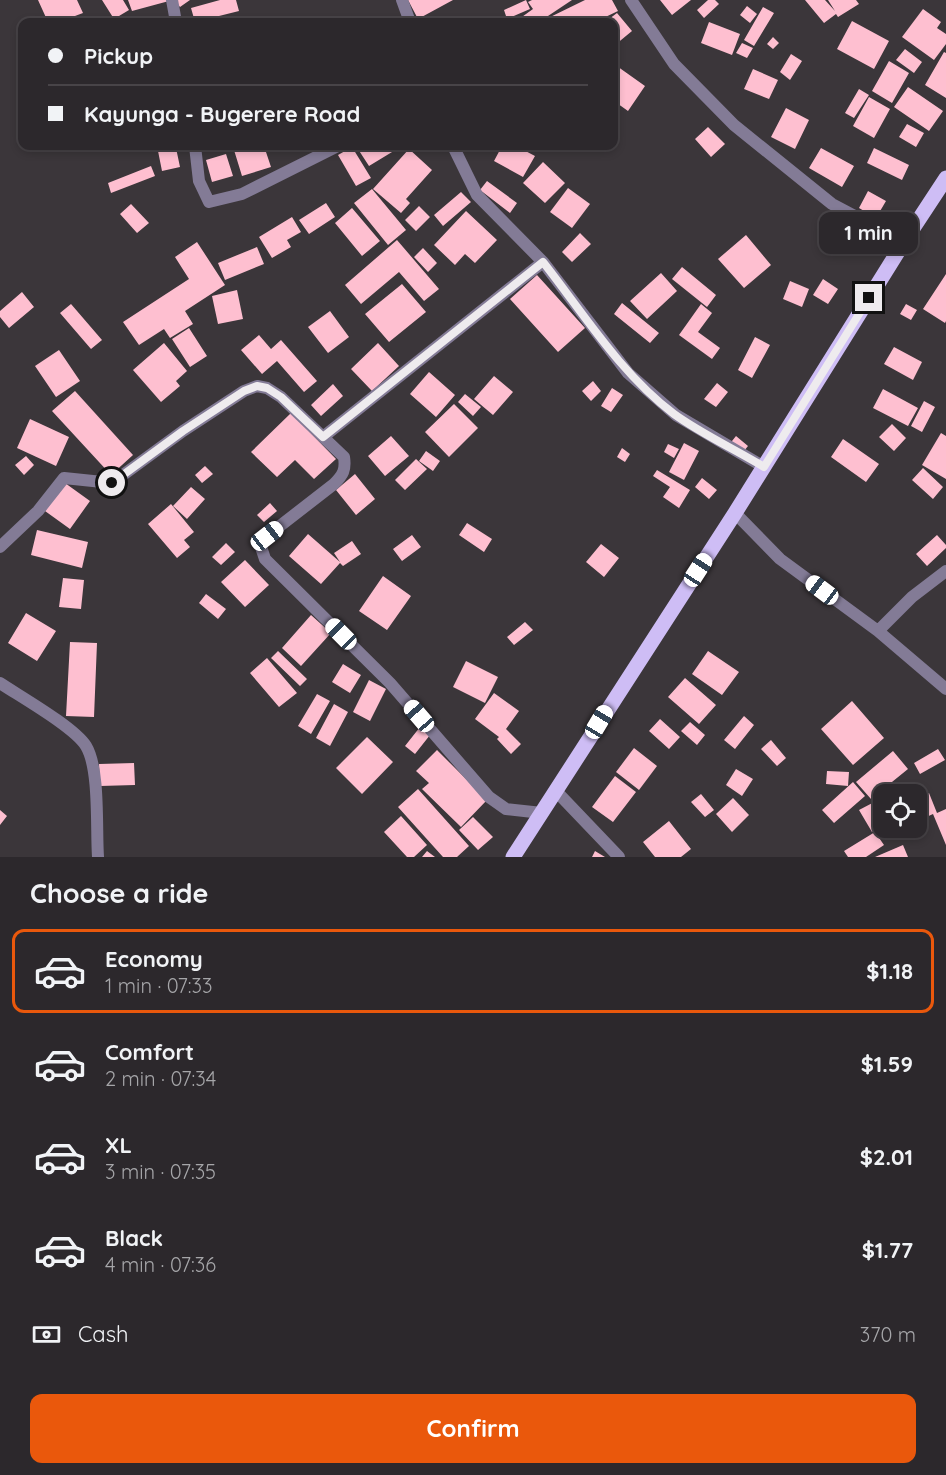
<!DOCTYPE html>
<html lang="en">
<head>
<meta charset="utf-8">
<style>
	body { margin:0; font-family:Quicksand,sans-serif; background:#383438; color:#f1f3f6; height:100vh; display:flex; flex-direction:column; font-size:22px; white-space:nowrap }
	* { box-sizing:border-box; margin:0 }
	p { font-size:20px; color:#a6a6a9 }
	.icon { flex:none; width:33px; height:33px; fill:none; stroke:currentColor; stroke-width:2; stroke-linecap:round; stroke-linejoin:round }
	.map { position:relative; height:857px; overflow:hidden }
	.details { display:flex; flex-direction:column; background:#2c282c; flex:1 }
	.details>* { flex:none }
	.top-card { position:absolute; left:18px; top:18px; width:600px; height:132px; border-radius:12px; box-shadow:0 3px 9px #0003,0 0 0 2px #484448; display:grid; align-content:center; height:132px; padding:0 30px; background:#2c282c }
	.fabs { position:absolute; left:873px; top:784px; display:grid; gap:12px }
	.fabs a { display:grid; place-items:center; width:54px; height:54px; border-radius:12px; background:#2c282c; box-shadow:0 3px 9px #0003,0 0 0 2px #484448; font-size:30px }
	.end { position:absolute; width:27px; height:27px; margin:-14px; border:8px solid #eeebee; background:#111; box-shadow:0 0 0 3px #111 }
	.from { border-radius:50% }
	.bubble { position:absolute; height:42px; border-radius:12px; background:#2c282c; box-shadow:0 3px 9px #0003,0 0 0 2px #484448; font-size:20px; font-weight:800; line-height:42px; text-align:center }
	.car { position:absolute; width:18px; height:36px; margin:-18px -9px; border-radius:8px; box-shadow:0 0 4px 2px #0007; background:linear-gradient(#fff 24%,#345 0 40%,#fff 0 76%,#345 0 86%,#fff 0) }
	.top-card b { display:flex; align-items:center; gap:21px; height:57px; font-size:22px }
	.top-card b+b { border-top:2px solid #484448 }
	.top-card i { width:15px; height:15px; background:#f1f3f6 }
	ul { padding:0; list-style:none }
	li { display:flex; align-items:center; gap:18px; height:84px; margin:0 12px 9px; padding:0 18px; border:3px solid transparent; border-radius:12px }
	li div { flex:1 }
	li b { display:block; font-size:22px }
	li em { font-style:normal; font-weight:800 }
	li.active { border-color:#ea580c }
	li>.icon { width:54px; height:54px; stroke-width:1.5 }
	h2 { padding:0 30px; font-size:27px; line-height:72px }
	.pay { display:flex; align-items:center; gap:15px; height:66px; padding:0 30px; font-size:22px }
	.pay p { margin-inline-start:auto }
	.primary-button { display:flex; gap:12px; margin-top:auto; padding:12px 30px }
	.primary-button a { flex:1; height:69px; border-radius:12px; background:#ea580c; color:#fff; font-size:24px; font-weight:800; line-height:69px; text-align:center }
	.map>svg:first-child { display:block }
	.building { fill:#febfd0 }
	.lines { fill:none; stroke-linecap:round; stroke-linejoin:round }
	.minor { stroke:#837b96; stroke-width:12 }
	.primary { stroke:#cebdf5; stroke-width:15 }
	.route { stroke:#eeebee; stroke-width:8 }
</style>
</head>
<body>
<div class="map">
<svg width="946" height="857" viewBox="0 0 946 857">
	<rect width="100%" height="100%" fill="#3b363a"/>
	<path class="building" d="M38,0H77L83,13L59,22H48Z
		M102,0H123L129,10L114,19Z
		M128,0H169V1L132,11Z
		M174,0H190L180,7Z
		M220,0H236L239,11L195,22L191,8Z
		M408,0H453L418,19Z
		M526,0L530,9L507,19L504,10Z
		M532,0H572L539,22H522L519,19L533,9L528,2Z
		M585,0H612L618,11L595,22H540Z
		M660,0H691L672,15Z
		M708,0H715L719,4L704,18L697,10Z
		M805,0H825L835,11L828,0H856L859,4L838,17L836,14L824,23Z
		M747,6L757,14L750,23L740,15Z
		M763,7L774,13L754,46L744,40Z
		M923,9L941,22L937,28L946,34V44L934,60L902,37Z
		M617,13L632,31L615,45L614,22H605Z
		M513,17L517,22H504Z
		M239,18L241,22H226Z
		M852,21L889,41L874,69L837,49Z
		M709,22L740,34L732,55L701,43Z
		M773,37L779,43L773,49L767,44Z
		M742,43L753,48L747,58L736,53Z
		M905,49L922,62L914,73L896,60Z
		M944,52L946,53V98L925,85Z
		M791,54L802,61L790,80L780,72Z
		M889,61L909,73L892,103L872,91Z
		M614,64L645,86L628,111L614,101Z
		M753,69L778,80L769,99L744,89Z
		M908,87L943,111L929,131L894,107Z
		M859,89L869,95L854,118L845,113Z
		M869,97L890,109L874,138L853,126Z
		M786,108L809,120L795,149L771,137Z
		M907,124L924,133L916,147L899,137Z
		M708,127L725,144L711,157L695,139Z
		M248,146H264L271,167L242,176L234,150Z
		M356,146H394L397,149L369,166Z
		M502,146H516L535,156L523,177L494,161Z
		M352,147L371,178L356,186L338,155Z
		M176,148L180,167L162,171L158,151Z
		M821,148L854,166L842,187L809,168Z
		M874,148L909,165L902,180L867,163Z
		M409,149L432,170L406,199L410,203L401,213L373,189Z
		M226,154L233,176L212,182L206,160Z
		M543,162L565,183L545,203L523,183Z
		M151,166L155,176L111,193L108,183Z
		M487,181L517,203L510,213L480,190Z
		M568,188L590,204L572,228L550,212Z
		M372,189L406,230L388,245L354,203Z
		M868,191L886,201L876,218L859,208Z
		M461,192L471,202L443,226L434,215Z
		M326,203L335,217L309,234L299,220Z
		M131,204L149,223L137,233L120,214Z
		M419,206L430,217L416,231L405,220Z
		M352,208L380,241L362,256L335,223Z
		M466,211L497,240L475,263L465,254L455,265L434,245Z
		M292,217L301,232L287,240L291,247L272,258L259,237Z
		M845,221L864,231L856,247L837,237Z
		M580,233L591,244L572,262L562,252Z
		M746,235L771,265L744,288L718,259Z
		M397,240L439,289L424,301L399,272L361,304L345,285Z
		M197,242L225,285L185,311L193,324L170,338L164,329L139,345L123,322L189,279L175,257Z
		M257,247L264,264L225,280L218,263Z
		M423,248L437,263L428,272L414,257Z
		M682,267L716,295L707,307L672,279Z
		M661,273L677,291L647,319L630,301Z
		M946,274V321L945,323L923,309Z
		M537,275L585,328L558,352L510,299Z
		M823,279L838,289L828,304L813,295Z
		M790,281L809,289L802,307L783,299Z
		M402,284L426,312L389,342L365,314Z
		M237,290L243,319L218,324L212,296Z
		M22,292L34,307L9,328L0,317V311Z
		M622,303L659,333L650,343L614,314Z
		M71,304L102,340L91,349L60,313Z
		M701,304L712,313L698,332L720,348L712,359L679,335Z
		M906,304L917,310L911,320L900,314Z
		M330,311L349,337L328,353L308,327Z
		M189,328L207,356L190,367L172,339Z
		M259,335L271,349L281,340L317,381L304,392L277,361L262,374L241,350Z
		M755,337L770,345L752,378L738,370Z
		M164,343L187,371L176,381L180,386L161,402L133,370Z
		M378,343L399,366L372,391L351,369Z
		M894,347L922,362L913,380L884,364Z
		M59,350L80,381L56,397L35,366Z
		M429,372L455,395L436,417L410,394Z
		M494,376L513,392L493,415L474,399Z
		M593,381L601,391L591,401L582,391Z
		M717,383L728,392L716,407L704,399Z
		M333,384L343,396L321,416L311,405Z
		M612,388L623,395L611,412L601,406Z
		M883,389L918,408L908,426L873,408Z
		M75,391L133,455L111,475L52,411Z
		M465,394L481,407L473,416L458,402Z
		M924,401L935,407L922,432L911,426Z
		M454,404L478,428L449,457L425,432Z
		M291,413L336,459L314,479L295,460L277,477L251,452Z
		M30,419L69,437L56,466L17,448Z
		M892,424L906,438L894,451L879,437Z
		M941,433L946,436V479L922,465Z
		M391,436L409,456L385,476L368,456Z
		M736,436L748,446L740,456L728,446Z
		M843,439L879,464L866,482L831,457Z
		M684,443L699,451L684,480L669,472Z
		M668,444L679,449L674,458L664,452Z
		M622,448L630,454L625,462L617,457Z
		M426,451L440,461L433,471L419,461Z
		M26,456L34,465L24,475L15,465Z
		M416,459L427,469L405,490L395,480Z
		M205,466L213,474L202,483L195,475Z
		M923,468L943,487L933,499L912,480Z
		M657,470L690,490L679,508L663,497L670,487L653,476Z
		M355,474L375,499L356,515L336,490Z
		M702,478L717,490L709,499L695,487Z
		M65,483L90,501L70,529L45,511Z
		M191,487L205,499L187,519L173,506Z
		M270,503L277,511L264,522L257,515Z
		M171,504L194,532L184,540L190,547L177,558L148,524Z
		M467,523L492,539L484,552L459,535Z
		M37,530L88,542L82,568L31,555Z
		M308,534L340,562L334,553L352,541L361,554L343,566L340,563L321,584L289,556Z
		M412,535L421,547L402,561L393,549Z
		M937,535L946,545V548L927,566L916,554Z
		M226,543L235,552L221,565L212,557Z
		M601,544L619,558L604,577L586,562Z
		M245,560L269,585L245,607L221,582Z
		M383,576L411,596L387,630L359,611Z
		M63,578L84,580L81,609L59,607Z
		M206,594L226,609L218,619L199,603Z
		M26,613L56,631L37,661L8,643Z
		M311,615L331,633L301,666L282,648Z
		M525,622L533,630L514,645L507,637Z
		M70,642L97,643L94,717L66,716Z
		M278,651L307,679L300,686L271,658Z
		M708,651L739,672L722,695L692,674Z
		M267,658L297,693L279,707L250,673Z
		M466,661L498,677L485,703L453,687Z
		M343,664L361,675L350,693L332,682Z
		M685,678L716,705L699,724L668,697Z
		M369,680L386,689L370,721L353,712Z
		M494,693L519,711L506,729L521,744L511,754L497,739L499,737L475,719Z
		M317,694L330,701L311,734L298,726Z
		M852,701L884,738L853,765L821,729Z
		M334,704L348,712L330,746L316,738Z
		M744,716L754,725L735,749L724,740Z
		M660,719L680,737L669,749L649,731Z
		M690,722L705,735L697,745L681,731Z
		M420,727L430,735L415,754L405,746Z
		M367,737L393,762L362,794L336,768Z
		M771,740L786,758L777,766L761,749Z
		M634,748L657,766L639,790L616,772Z
		M938,749L945,760L920,774L914,763Z
		M437,750L487,800L461,827L422,789L429,783L416,771Z
		M893,751L908,769L871,799L856,782Z
		M134,763L135,785L100,786L99,764Z
		M736,769L753,779L742,796L726,785Z
		M827,771L849,772L848,786L826,784Z
		M615,776L636,792L613,822L592,807Z
		M853,782L865,796L834,823L822,810Z
		M418,789L469,846L457,857H443L398,807Z
		M929,793L937,813L946,809V845L933,814L920,820L916,812V799Z
		M701,794L714,810L705,817L691,802Z
		M733,798L749,815L732,832L716,814Z
		M880,799L884,804V829L882,826L872,832L859,810Z
		M0,810L7,816L0,825Z
		M401,816L427,845L414,857H407L384,832Z
		M473,817L493,837L478,850L459,830Z
		M669,821L691,849L681,857H655L643,842Z
		M875,832L884,845L866,857H848L844,851Z
		M903,845L908,857H875Z
		M427,851L435,857H422Z
		M595,851L605,857H592Z"/>
	<g class="lines">
		<path class="minor" d="M172,0L176,22
			M402,0L410,22
			M631,0L674,64L734,125L832,204L904,242
			M195,146L199,181L209,202L242,194L338,146
			M453,146L477,195L543,262L628,373L676,415L764,467
			M323,437L543,262
			M735,513L780,559L878,631L946,689
			M0,547L38,511L64,478L112,483L183,431L244,391L257,386L267,388L281,397L344,457C346,470 343,475 334,484L267,536L261,547L265,559L390,683L489,797L506,809L542,813
			M878,631L912,597L946,571
			M0,683C21,697 74,727 86,746C100,769 96,829 98,857
			M556,791L619,857"/>
		<path class="primary" d="M513,857L735,513L904,242L946,178"/>
	</g>
	<g class="lines">
		<path class="route" d="M112,483L183,431L244,391L257,386L267,388L281,397L323,437L543,262C584,314 620,373 674,414C700,433 736,450 764,467L869,298"/>
	</g>
</svg>
<div class="fabs">
<a><svg class="icon" aria-label="locate" viewBox="0 0 24 24"><circle cx="12" cy="12" r="6"/><path d="M12 2v4M12 18v4M2 12h4M18 12h4"/></svg></a>
</div>
<i class="end from" style="left:112px;top:483px"></i>
<i class="end" style="left:869px;top:298px"></i>
<div class="bubble" style="left:819px;top:212px;width:99px">1 min</div>
<i class="car" style="left:267px;top:536px;rotate:52deg"></i>
<i class="car" style="left:698px;top:570px;rotate:33deg"></i>
<i class="car" style="left:822px;top:590px;rotate:307deg"></i>
<i class="car" style="left:341px;top:634px;rotate:315deg"></i>
<i class="car" style="left:419px;top:716px;rotate:319deg"></i>
<i class="car" style="left:599px;top:722px;rotate:31deg"></i>
<div class="top-card">
<b><i class="from"></i>Pickup</b>
<b><i></i>Kayunga - Bugerere Road</b>
</div>
</div>
<section class="details">
<h2>Choose a ride</h2>
<ul>
<li class="active"><svg class="icon" aria-label="car" viewBox="0 0 24 24"><path d="M5 17H2v-5l4-1 3-4h7l3 4 3 1v5h-3M9 17h6M6 11h13"/><circle cx="7" cy="17" r="2"/><circle cx="17" cy="17" r="2"/></svg><div><b>Economy</b><p>1 min · 07:33</p></div><em>$1.18</em></li>
<li><svg class="icon" aria-label="car" viewBox="0 0 24 24"><path d="M5 17H2v-5l4-1 3-4h7l3 4 3 1v5h-3M9 17h6M6 11h13"/><circle cx="7" cy="17" r="2"/><circle cx="17" cy="17" r="2"/></svg><div><b>Comfort</b><p>2 min · 07:34</p></div><em>$1.59</em></li>
<li><svg class="icon" aria-label="car" viewBox="0 0 24 24"><path d="M5 17H2v-5l4-1 3-4h7l3 4 3 1v5h-3M9 17h6M6 11h13"/><circle cx="7" cy="17" r="2"/><circle cx="17" cy="17" r="2"/></svg><div><b>XL</b><p>3 min · 07:35</p></div><em>$2.01</em></li>
<li><svg class="icon" aria-label="car" viewBox="0 0 24 24"><path d="M5 17H2v-5l4-1 3-4h7l3 4 3 1v5h-3M9 17h6M6 11h13"/><circle cx="7" cy="17" r="2"/><circle cx="17" cy="17" r="2"/></svg><div><b>Black</b><p>4 min · 07:36</p></div><em>$1.77</em></li>
</ul>
<div class="pay"><svg class="icon" aria-label="cash" viewBox="0 0 24 24"><path d="M3 7h18v10H3z"/><circle cx="12" cy="12" r="2"/></svg>Cash<p>370 m</p></div>
<div class="primary-button"><a>Confirm</a></div>
</section>
</body>
</html>
